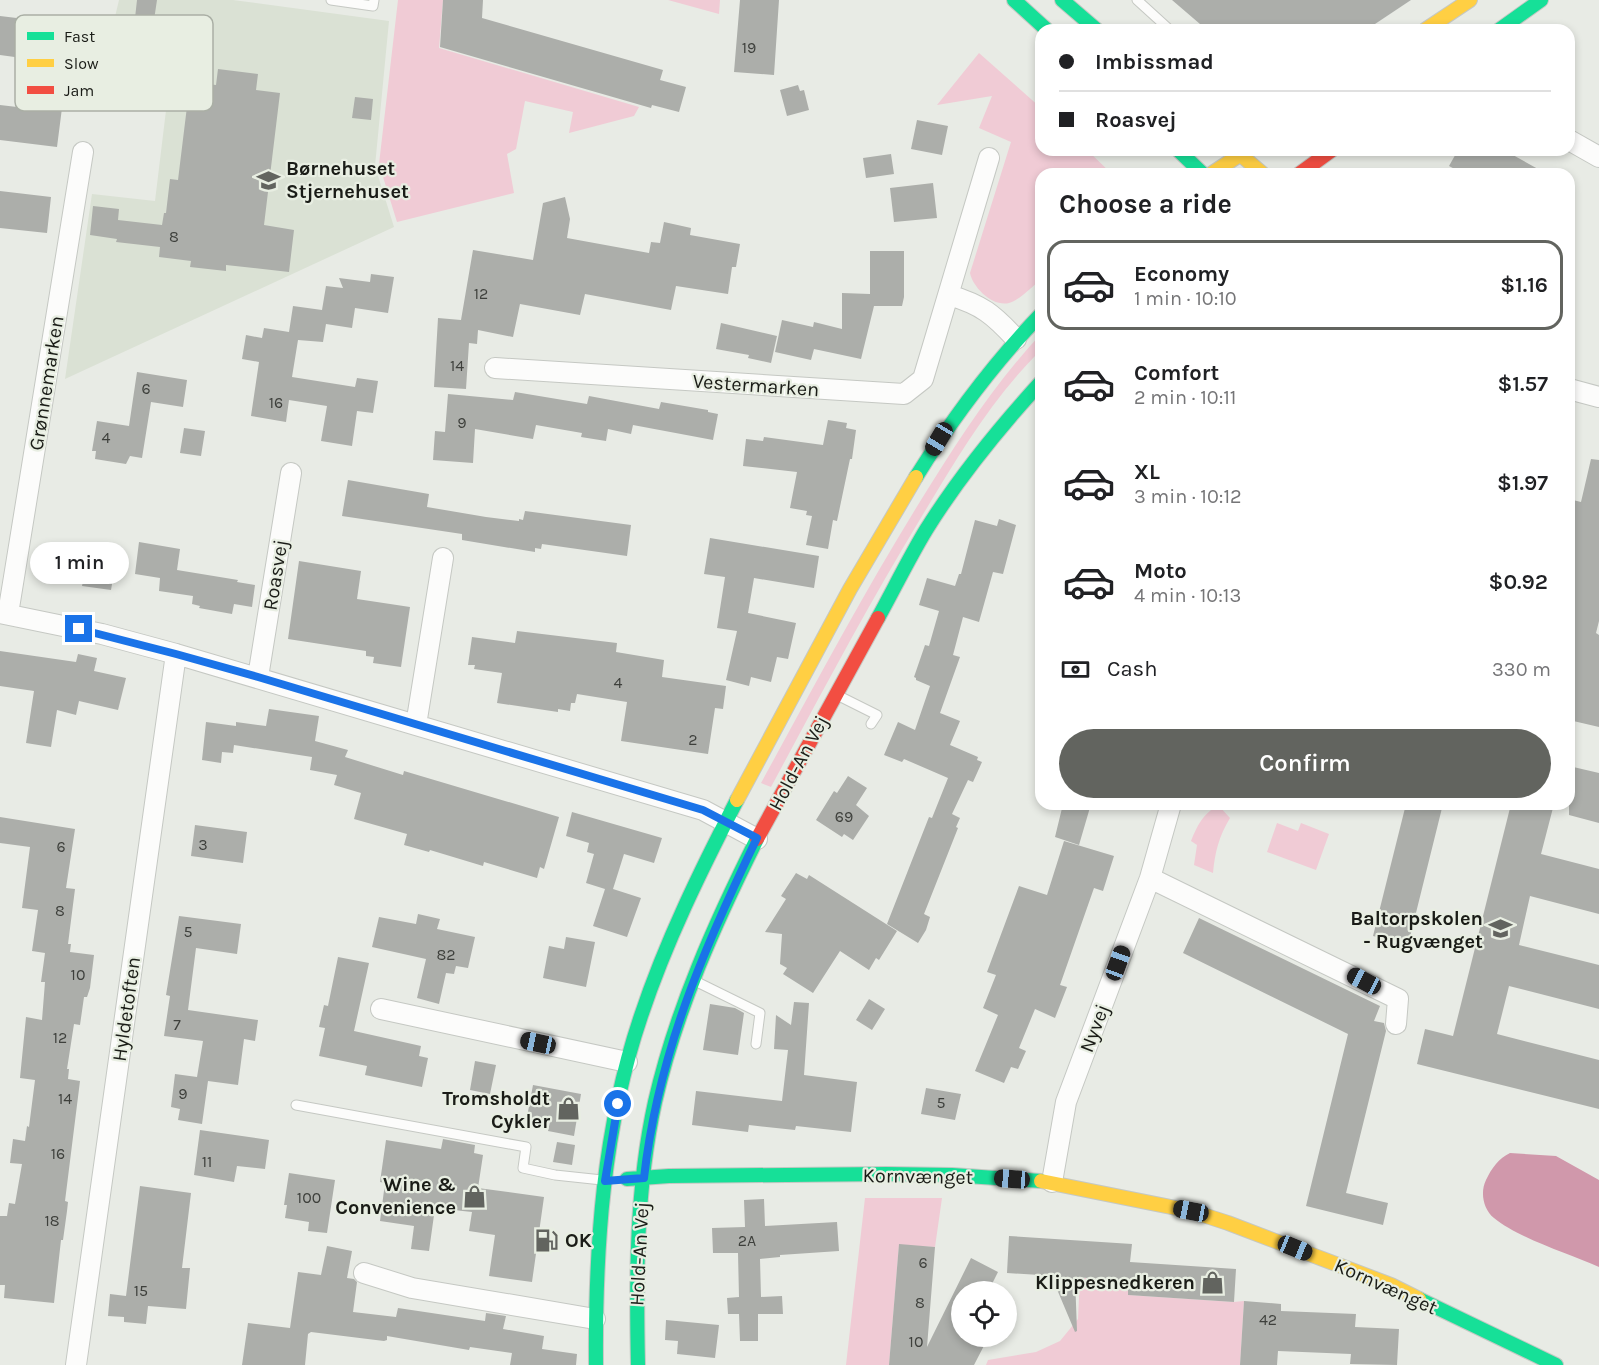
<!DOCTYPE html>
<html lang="en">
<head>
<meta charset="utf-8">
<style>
	body { margin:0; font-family:Karla,sans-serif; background:#f2f2f2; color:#202124; height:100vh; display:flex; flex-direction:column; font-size:22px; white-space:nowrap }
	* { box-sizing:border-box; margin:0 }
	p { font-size:20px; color:#757577 }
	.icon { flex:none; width:33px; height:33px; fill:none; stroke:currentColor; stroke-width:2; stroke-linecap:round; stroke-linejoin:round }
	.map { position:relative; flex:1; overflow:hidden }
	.side { position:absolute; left:1035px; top:168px; width:540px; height:642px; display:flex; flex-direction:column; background:#fff; border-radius:18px; box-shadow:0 3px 9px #0003 }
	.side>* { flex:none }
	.top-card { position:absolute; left:1035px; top:24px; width:540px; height:132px; border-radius:18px; box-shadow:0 3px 9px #0003; display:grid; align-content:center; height:132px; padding:0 24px; background:#fff }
	.tools { position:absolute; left:951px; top:1281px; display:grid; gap:12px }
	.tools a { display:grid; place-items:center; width:66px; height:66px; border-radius:50%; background:#fff; box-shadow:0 3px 9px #0003; font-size:30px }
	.end { position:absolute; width:27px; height:27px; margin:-14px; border:8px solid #1a73e8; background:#fff; box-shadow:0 0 0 3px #fff }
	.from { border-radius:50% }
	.bubble { position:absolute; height:42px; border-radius:21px; background:#fff; box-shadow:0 3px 9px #0003; font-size:20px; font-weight:600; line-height:42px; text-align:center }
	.car { position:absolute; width:18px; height:36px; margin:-18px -9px; border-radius:8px; box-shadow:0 0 4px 2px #0007; background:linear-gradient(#222 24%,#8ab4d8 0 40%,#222 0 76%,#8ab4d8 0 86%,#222 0) }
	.top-card b { display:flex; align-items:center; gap:21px; height:57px; font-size:22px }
	.top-card b+b { border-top:2px solid #e0e0e0 }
	.top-card i { width:15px; height:15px; background:#202124 }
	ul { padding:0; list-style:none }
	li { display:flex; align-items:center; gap:18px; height:90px; margin:0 12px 9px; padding:0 12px; border:3px solid transparent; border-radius:18px }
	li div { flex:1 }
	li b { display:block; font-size:22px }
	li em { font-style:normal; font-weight:600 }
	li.current { border-color:#62645f }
	li>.icon { width:54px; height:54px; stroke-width:1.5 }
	h2 { padding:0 24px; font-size:27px; line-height:72px }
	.pay { display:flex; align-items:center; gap:15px; height:66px; padding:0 24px; font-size:22px }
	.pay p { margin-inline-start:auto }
	.primary-button { display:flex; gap:12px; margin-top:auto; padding:12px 24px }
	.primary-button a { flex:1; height:69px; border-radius:36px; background:#62645f; color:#fff; font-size:24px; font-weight:600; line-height:69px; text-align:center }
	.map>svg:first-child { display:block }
	.built { fill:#dae1d4 }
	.green { fill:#f0cbd5 }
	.water { fill:#d098ab }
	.building { fill:#acaeaa }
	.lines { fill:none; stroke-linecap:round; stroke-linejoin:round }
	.lane-casing { stroke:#c5c8c3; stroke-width:11 }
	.street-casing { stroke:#c5c8c3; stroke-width:22 }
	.fast-casing { stroke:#c5c8c3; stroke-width:16 }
	.slow-casing { stroke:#c5c8c3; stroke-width:16 }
	.jam-casing { stroke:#c5c8c3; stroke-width:16 }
	.lane { stroke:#fcfcfb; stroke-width:9 }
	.street { stroke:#fcfcfb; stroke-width:20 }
	.fast { stroke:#16e098; stroke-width:14 }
	.slow { stroke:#ffcf43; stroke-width:14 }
	.jam { stroke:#f24e42; stroke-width:14 }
	.route { stroke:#1a73e8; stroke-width:8 }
	.labels { text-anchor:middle; stroke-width:4.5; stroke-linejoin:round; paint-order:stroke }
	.number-label { font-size:16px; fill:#3e403c }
	.poi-label { font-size:20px; font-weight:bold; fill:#1a1c17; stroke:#e8eee2; text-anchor:end }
	.street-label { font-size:20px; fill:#1a1c17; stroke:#e8eee2 }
	.key { fill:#e8eee2; stroke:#aaafa5; stroke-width:1.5 }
	.key-label { font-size:16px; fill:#1a1c17 }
</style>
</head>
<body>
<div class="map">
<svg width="1599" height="1365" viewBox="0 0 1599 1365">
	<rect width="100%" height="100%" fill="#e8ebe5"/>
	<path class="built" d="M119,0H233L389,21L375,166L394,227L65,379L92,194L155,201L176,28L114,21Z"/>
	<path class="green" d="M398,0H443L439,48L639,107L634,116L569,133L573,112L525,101L516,149L507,154L514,193L397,222L379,164Z
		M668,0H720L719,14Z
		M979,53L1041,108V150H1087L1112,174H1041V280C1032,286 1020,300 1009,303C993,307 973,288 970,273L1011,142L979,128L992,96L937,105Z
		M1041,334V350C992,398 957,458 922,516C868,605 820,696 771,787L761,783C813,688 864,592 921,500C957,442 994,384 1041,334Z
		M1215,807H1220L1230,818C1219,836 1215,852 1213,873L1194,865L1197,845L1191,841C1197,826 1202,816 1215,807Z
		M1277,823L1298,831L1301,823L1329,834L1316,870L1267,852Z
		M865,1198H942L935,1247L899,1245L889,1365H846Z
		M1071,1277L1128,1281V1295L1234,1302L1244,1301L1240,1365H986L988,1360L1036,1352L1060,1341L1078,1319L1079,1297Z"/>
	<path class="water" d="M1510,1153L1556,1156L1599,1180V1267C1569,1254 1518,1238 1494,1218C1483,1209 1480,1192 1486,1180C1491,1169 1499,1158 1510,1153Z"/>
	<path class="building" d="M137,0H157L154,20L135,18Z
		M443,0H483L482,18L663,70L660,80L686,87L679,112L652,105L651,108L440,47Z
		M740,0H779L774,75L734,72Z
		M1172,0H1411L1366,30H1207Z
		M26,15L70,21L65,59L23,54L22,58L0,55V16L25,19Z
		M218,69L258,74L256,90L280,93L264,225L294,230L289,272L226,265V271L190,267L191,261L159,257L160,247L116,242L117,239L90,235L93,206L119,209L118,220L162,225L164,213H166L170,179L178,180L190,82L216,85Z
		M798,85L800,91L804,90L809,110L787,116L780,90Z
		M355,97L373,99L371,120L352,118Z
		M18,103L62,108L57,147L0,140V105L17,107Z
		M917,120L948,126L942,155L911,149Z
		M1458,150H1504L1547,174H1464L1449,166Z
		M891,154L894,174L866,178L863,158Z
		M933,183L937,218L894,222L890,188Z
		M0,191L51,197L47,233L0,228Z
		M565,197L570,219L567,238L649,253L651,242L660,243L664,222L691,228L690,235L740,244L736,267H732L728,294L676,286L671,310L585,294L580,315L520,304L513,337L478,330L477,344L469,343L466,389L434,387L438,318L461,320L473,250L533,260L543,203Z
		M870,251H904V297L902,306H874L861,359L814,349L811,360L775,352L782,320L813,327L814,322L842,329V293L870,294Z
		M371,274L394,277L388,313L355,308L352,328L326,324L323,342L298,340L292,377L355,387L357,378L378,381L373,413L357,411L352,446L321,441L327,406L289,400L286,422L251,416L259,362L242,359L246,335L262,338L264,328L289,332L293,306L322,310L326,286L343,288L339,278L370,282Z
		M721,323L777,336L771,363L748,358L749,355L716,349Z
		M137,372L187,380L183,407L151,402L142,458L130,456L126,464L95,459L96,451H92L97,421L129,426Z
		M515,392L587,404L589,396L659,409L661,402L708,410V412L718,414L713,440L633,425L631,434L608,429L606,441L581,437L582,433L536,425L533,439L475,429L473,463L433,460L435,431L445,432L448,394L513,400Z
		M828,420L847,423L846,428L856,430L852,459H850L837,521L833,520L828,549L806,545L812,516L806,515L807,511L790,508L797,472L743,466L746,439L763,441L764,437L823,445Z
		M184,428L205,431L201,456L180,453Z
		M1591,459L1599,460V621L1596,633L1599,635V727L1569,720V499L1581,502Z
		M348,480L429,494L427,507L486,517L519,521V519L523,520L525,511L631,525L627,556L542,544L541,549L535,548V552L462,540V534L342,516Z
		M999,519L1016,525L1003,574L993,572L979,622L963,617L953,655L960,657L940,713L960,721L950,745L978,757L977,760L982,762L973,782L968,780L952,814L960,818L956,827L958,828L924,914L930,917L926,930L918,943L887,924L929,817L932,818L948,778L904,759L902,762L884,755L898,722L915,730L930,686L916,680V678L914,677L925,645L929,646L939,611L919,605L927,578L955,586L959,574H961L975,520L997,526Z
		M710,538L819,556L814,588L754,578L748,613L796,623L788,659L777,657L771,682L751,677L749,686L726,680L737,631L717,628L725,577L704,574Z
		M139,542L180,549L177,570L238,580L237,582L255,585L252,607L234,604L232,614L199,608L200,606L192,604L193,596L159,591L160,578L135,574Z
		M63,546L117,555L111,590L82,586L84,577L59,573Z
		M299,561L361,571L357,599L410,607L401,667L373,663L374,657L366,656V651L288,639Z
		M517,631L617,643L616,652L664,660L662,677L726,686L723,709L715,708L708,754L621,741L627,702L577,694L575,703H571L570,711L558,709V712L497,703L502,673L474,669L475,665H468L472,637L515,643Z
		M0,651L76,662L78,654L97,658L94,671L126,678L118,710L79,701L76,715L57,710L51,747L26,743L34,691L0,686Z
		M269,709L319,716L315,741L348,750L345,757L403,775L404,771L559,817L544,869L540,867L537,878L484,862L483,866L430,850L429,852L404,845L407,834L354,819L361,793L334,785L337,775L310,770L312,757L234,745L233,753L222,752L221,763L202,760L206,722L236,726V722L266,726Z
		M1569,766L1599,773V823L1569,815Z
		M848,776L867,788L856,805L869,816L853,840L844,834L842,837L816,820L834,791L837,793Z
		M1063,804H1091L1079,845L1055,837Z
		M1406,804H1443L1408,945L1373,936Z
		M1511,804H1554L1541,854L1599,869V914L1530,896L1519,945L1599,965V1009L1509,986L1497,1034L1599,1060V1109L1417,1064L1425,1029L1453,1036Z
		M572,812L662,838L654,863L624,854L613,889L641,898L627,937L593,926L605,889L586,883L594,854L587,852L589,843L566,836Z
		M0,817L75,829L66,888L75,889L68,944H71L70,952L94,955L90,988L87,997H84L80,1025L74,1024L67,1069H69L68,1079L80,1081L65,1201L68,1202L67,1211L63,1240H61L54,1303L4,1298L5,1285H0V1216H7L9,1203L15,1204L22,1164L10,1163L13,1139L25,1141L27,1126L29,1127L35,1080L20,1078L26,1017L42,1020L45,982H41L45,953L32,951L38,910L22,908L30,847L0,843Z
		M195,825L247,832L243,863L191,856Z
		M1064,841L1114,856L1103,891L1094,888L1060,985L1067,987L1055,1018L1035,1009L1019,1048L1026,1051L1018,1069L1011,1067L1004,1083L975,1071L998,1015L983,1008L996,975L987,972L1019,886L1047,895Z
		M796,873L807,879L809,875L897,931L879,960L876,958L869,970L840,951L813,993L783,974L787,968L780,964L782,934L765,932L786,899L781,896Z
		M418,914L440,919L437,929L475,937L468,968L456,966L454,974L446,973L439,1004L417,998L426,959L372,947L379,917L416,924Z
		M179,916L241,924L237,954L196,948L188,1010L258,1020L255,1041L244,1039L238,1085L208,1081L202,1124L178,1120L180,1109L171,1107L175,1074L197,1077L203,1041L164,1036L170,996L166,995Z
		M1199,918L1380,1006L1374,1021L1384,1023L1386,1031L1346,1193L1388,1203L1383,1225L1306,1206L1348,1034L1183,953Z
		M566,937L595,942L586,987L543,978L549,946L564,949Z
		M338,957L369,963L354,1031L421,1046L419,1056L428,1058L422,1087L365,1075L367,1066L319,1056L325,1028L319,1027L324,1005L328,1006Z
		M869,999L885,1009L872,1030L856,1020Z
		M794,1002L809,1003L804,1075L857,1082L851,1132L796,1126L795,1130L749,1125L748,1132L692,1125L696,1091L782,1101L788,1050L774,1049L776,1015L791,1025Z
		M710,1004L735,1008L744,1013L738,1055L703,1050Z
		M475,1061L496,1065L490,1094L470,1090Z
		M533,1085L581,1094L574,1136L548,1131L550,1122L527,1117Z
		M926,1088L961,1094L955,1120L921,1114Z
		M200,1130L269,1140L265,1169L237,1166L234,1182L194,1175Z
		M443,1139L475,1145L474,1153L483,1155L478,1188L544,1197L532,1282L489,1276L495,1235L469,1231L472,1212L435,1208L429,1251L411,1249L414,1226L380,1221L385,1183L380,1182L386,1140L441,1149Z
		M557,1142L575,1145L572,1165L553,1162Z
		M289,1173L335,1180L327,1233L308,1231L309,1222L285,1218L287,1205H284Z
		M140,1186L191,1193L182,1268H190L186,1309L148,1306L146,1324L124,1322V1317L108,1316L110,1294L126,1296Z
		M764,1199L765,1226L837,1222L839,1251L780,1255V1257L760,1259L761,1297L782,1296L783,1314H758V1341H740L739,1314H728L727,1298L739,1297L738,1253H713L712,1228L745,1227L744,1200Z
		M1009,1236L1132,1244L1130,1262L1236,1269L1234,1302L1128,1295V1281L1075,1277L1077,1331L1075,1332L1056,1287V1276L1007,1273Z
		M899,1244L935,1247L927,1347L971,1258L998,1272L988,1292H962V1336H989L974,1365H889Z
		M327,1246L352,1251L347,1278L354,1279L357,1282L353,1312L396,1317L398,1308L485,1321L486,1313L506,1316L503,1329L544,1336L542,1349L577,1354L576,1365H510L512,1353L470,1347L469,1350L387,1336V1340L384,1341L311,1332L308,1334L305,1365H242L248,1323L290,1328L298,1272L321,1275Z
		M1244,1301L1281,1304V1311L1356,1314L1355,1327L1399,1329L1397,1365L1350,1364L1351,1354L1278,1351L1277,1365H1240Z
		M666,1320L719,1325L715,1358L677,1354L678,1341L665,1340Z"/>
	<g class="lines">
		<defs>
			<path id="lane" d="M331,0L373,6L374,0
				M1137,0L1170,30
				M837,695L877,715L871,724
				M695,981L760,1013L756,1044
				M296,1105L526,1147L523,1168L555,1175L602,1180"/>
			<path id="street" d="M1569,140L1599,157
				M949,295C982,305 993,314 1016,339
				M495,368L904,394L923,379L989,158
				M1569,389L1599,397
				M0,613L102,634L176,654L703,810L757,839
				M8,614L83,152
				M258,677L291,473
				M416,725L443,558
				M1150,878L1398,999L1396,1024
				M381,1009L627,1062
				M1052,1182L1066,1102L1150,878L1171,804
				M364,1273L412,1288L595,1319
				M76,1365L176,654"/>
			<path id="fast" d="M1014,0L1047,30
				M1062,0L1097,30
				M1499,30L1541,0
				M1178,150L1203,174
				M916,477C952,419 994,363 1041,314
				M878,618C894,589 909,558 926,530C959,477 999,428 1041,382
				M627,1179L669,1176L886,1174L952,1175L1041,1181
				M1419,1299L1556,1365
				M596,1365C595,1247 603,1128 641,1016C666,941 701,870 737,800
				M638,1365C636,1277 636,1188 655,1102C676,1010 715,923 757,839"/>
			<path id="slow" d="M1425,30L1470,0
				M1235,150L1263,174
				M1211,174L1247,150
				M737,800L850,589L916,477
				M1041,1181L1191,1211L1228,1223L1391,1285L1419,1299"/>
			<path id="jam" d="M1299,174L1332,150
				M757,839L878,618"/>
		</defs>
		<use href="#lane" class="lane-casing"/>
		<use href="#street" class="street-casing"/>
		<use href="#fast" class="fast-casing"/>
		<use href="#slow" class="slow-casing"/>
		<use href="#jam" class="jam-casing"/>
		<use href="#lane" class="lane"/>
		<use href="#street" class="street"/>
		<use href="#fast" class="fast"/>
		<use href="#slow" class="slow"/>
		<use href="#jam" class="jam"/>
	</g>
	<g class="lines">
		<path class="route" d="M79,629L176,654L258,677L703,810L757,838C703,950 658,1054 644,1178L605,1181L618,1104"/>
	</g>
	<defs>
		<symbol id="school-bare" viewBox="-9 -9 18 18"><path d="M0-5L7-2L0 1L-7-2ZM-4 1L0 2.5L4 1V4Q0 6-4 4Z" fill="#62645f" stroke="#e8eee2" stroke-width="2.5" paint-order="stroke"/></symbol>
		<symbol id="shop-bare" viewBox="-9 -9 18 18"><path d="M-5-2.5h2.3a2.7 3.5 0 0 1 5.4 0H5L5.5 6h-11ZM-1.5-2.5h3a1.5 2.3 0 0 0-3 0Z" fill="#62645f" stroke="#e8eee2" stroke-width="2.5" paint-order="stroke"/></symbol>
		<symbol id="fuel-bare" viewBox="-9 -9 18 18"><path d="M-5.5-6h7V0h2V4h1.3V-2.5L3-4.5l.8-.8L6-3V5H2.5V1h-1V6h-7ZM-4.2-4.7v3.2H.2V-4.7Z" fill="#62645f" stroke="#e8eee2" stroke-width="2.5" paint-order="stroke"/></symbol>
	</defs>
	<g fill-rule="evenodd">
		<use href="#school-bare" x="252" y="164" width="33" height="33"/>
		<use href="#school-bare" x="1484" y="912" width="33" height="33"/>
		<use href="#shop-bare" x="552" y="1092" width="33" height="33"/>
		<use href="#shop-bare" x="458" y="1180" width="33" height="33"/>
		<use href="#fuel-bare" x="530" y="1224" width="33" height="33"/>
		<use href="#shop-bare" x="1196" y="1266" width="33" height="33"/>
	</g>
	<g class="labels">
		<g class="number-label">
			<text x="749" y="53">19</text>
			<text x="174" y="242">8</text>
			<text x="481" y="299">12</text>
			<text x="457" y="371">14</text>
			<text x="146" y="394">6</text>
			<text x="276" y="408">16</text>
			<text x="462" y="428">9</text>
			<text x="106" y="443">4</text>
			<text x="618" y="688">4</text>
			<text x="693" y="745">2</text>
			<text x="844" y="822">69</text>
			<text x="203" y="850">3</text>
			<text x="61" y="852">6</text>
			<text x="60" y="916">8</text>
			<text x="188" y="937">5</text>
			<text x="446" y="960">82</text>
			<text x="78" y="980">10</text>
			<text x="177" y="1030">7</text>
			<text x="60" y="1043">12</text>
			<text x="183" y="1099">9</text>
			<text x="65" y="1104">14</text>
			<text x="941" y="1108">5</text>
			<text x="58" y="1159">16</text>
			<text x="207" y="1167">11</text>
			<text x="309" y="1203">100</text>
			<text x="52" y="1226">18</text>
			<text x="747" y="1246">2A</text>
			<text x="923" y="1268">6</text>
			<text x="141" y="1296">15</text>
			<text x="920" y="1308">8</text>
			<text x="1268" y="1325">42</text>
			<text x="916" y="1347">10</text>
		</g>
		<g class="poi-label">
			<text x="286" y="175" text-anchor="start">Børnehuset<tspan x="286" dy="23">Stjernehuset</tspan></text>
			<text x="1483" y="925">Baltorpskolen<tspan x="1483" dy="23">- Rugvænget</tspan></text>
			<text x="550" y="1105">Tromsholdt<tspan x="550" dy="23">Cykler</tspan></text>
			<text x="456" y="1191">Wine &amp;<tspan x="456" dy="23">Convenience</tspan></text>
			<text x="565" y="1247" text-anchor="start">OK</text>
			<text x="1195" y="1289">Klippesnedkeren</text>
		</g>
		<g class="street-label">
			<text transform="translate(46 383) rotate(-81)" y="7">Grønnemarken</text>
			<text transform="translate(756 385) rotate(4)" y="7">Vestermarken</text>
			<text transform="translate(275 575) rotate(-81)" y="7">Roasvej</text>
			<text transform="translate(798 763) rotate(-62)" y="7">Hold-An Vej</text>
			<text transform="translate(126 1009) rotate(-82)" y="7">Hyldetoften</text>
			<text transform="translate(1094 1028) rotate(-69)" y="7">Nyvej</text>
			<text transform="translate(918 1176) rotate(1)" y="7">Kornvænget</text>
			<text transform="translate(639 1254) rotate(-87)" y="7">Hold-An Vej</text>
			<text transform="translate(1386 1286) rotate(24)" y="7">Kornvænget</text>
		</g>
	</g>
	<rect x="15" y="15" width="198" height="96" rx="9" class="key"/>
	<rect x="27" y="32" width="27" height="8" fill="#16e098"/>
	<rect x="27" y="59" width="27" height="8" fill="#ffcf43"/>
	<rect x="27" y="86" width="27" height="8" fill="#f24e42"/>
	<g class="key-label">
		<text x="64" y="42">Fast</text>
		<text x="64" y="69">Slow</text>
		<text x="64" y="96">Jam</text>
	</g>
</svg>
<div class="tools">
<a><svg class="icon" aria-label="locate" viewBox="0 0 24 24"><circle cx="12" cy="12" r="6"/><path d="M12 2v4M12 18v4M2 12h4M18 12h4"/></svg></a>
</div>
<i class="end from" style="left:618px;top:1104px"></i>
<i class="end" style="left:79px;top:629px"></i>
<div class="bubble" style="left:30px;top:542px;width:99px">1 min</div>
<i class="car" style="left:939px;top:439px;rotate:211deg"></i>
<i class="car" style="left:1118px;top:963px;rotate:20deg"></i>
<i class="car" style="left:1364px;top:981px;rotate:298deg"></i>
<i class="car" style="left:538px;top:1043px;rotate:282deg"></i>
<i class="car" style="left:1012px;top:1179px;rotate:274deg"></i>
<i class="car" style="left:1191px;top:1211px;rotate:281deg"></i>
<i class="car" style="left:1295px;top:1248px;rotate:112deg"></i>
<div class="top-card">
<b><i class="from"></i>Imbissmad</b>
<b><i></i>Roasvej</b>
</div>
<section class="side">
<h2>Choose a ride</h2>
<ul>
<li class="current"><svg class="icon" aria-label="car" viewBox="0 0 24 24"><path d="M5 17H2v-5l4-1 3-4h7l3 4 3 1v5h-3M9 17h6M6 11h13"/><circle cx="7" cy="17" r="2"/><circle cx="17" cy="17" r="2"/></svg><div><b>Economy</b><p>1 min · 10:10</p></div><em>$1.16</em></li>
<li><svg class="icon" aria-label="car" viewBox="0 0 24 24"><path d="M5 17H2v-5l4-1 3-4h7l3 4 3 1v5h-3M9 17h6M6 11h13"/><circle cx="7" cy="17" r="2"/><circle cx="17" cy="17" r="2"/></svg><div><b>Comfort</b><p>2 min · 10:11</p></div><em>$1.57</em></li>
<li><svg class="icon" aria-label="car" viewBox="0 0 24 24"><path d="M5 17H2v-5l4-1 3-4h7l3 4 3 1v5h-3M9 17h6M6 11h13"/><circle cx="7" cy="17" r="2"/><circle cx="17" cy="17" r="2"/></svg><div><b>XL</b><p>3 min · 10:12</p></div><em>$1.97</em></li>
<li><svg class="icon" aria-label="car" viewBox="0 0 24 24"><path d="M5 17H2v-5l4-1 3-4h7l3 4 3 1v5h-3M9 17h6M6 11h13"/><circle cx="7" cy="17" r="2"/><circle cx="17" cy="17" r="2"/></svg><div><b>Moto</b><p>4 min · 10:13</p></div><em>$0.92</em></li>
</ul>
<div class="pay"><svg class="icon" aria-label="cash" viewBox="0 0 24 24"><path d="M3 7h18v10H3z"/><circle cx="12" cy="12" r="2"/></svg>Cash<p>330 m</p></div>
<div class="primary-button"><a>Confirm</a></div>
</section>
</div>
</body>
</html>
